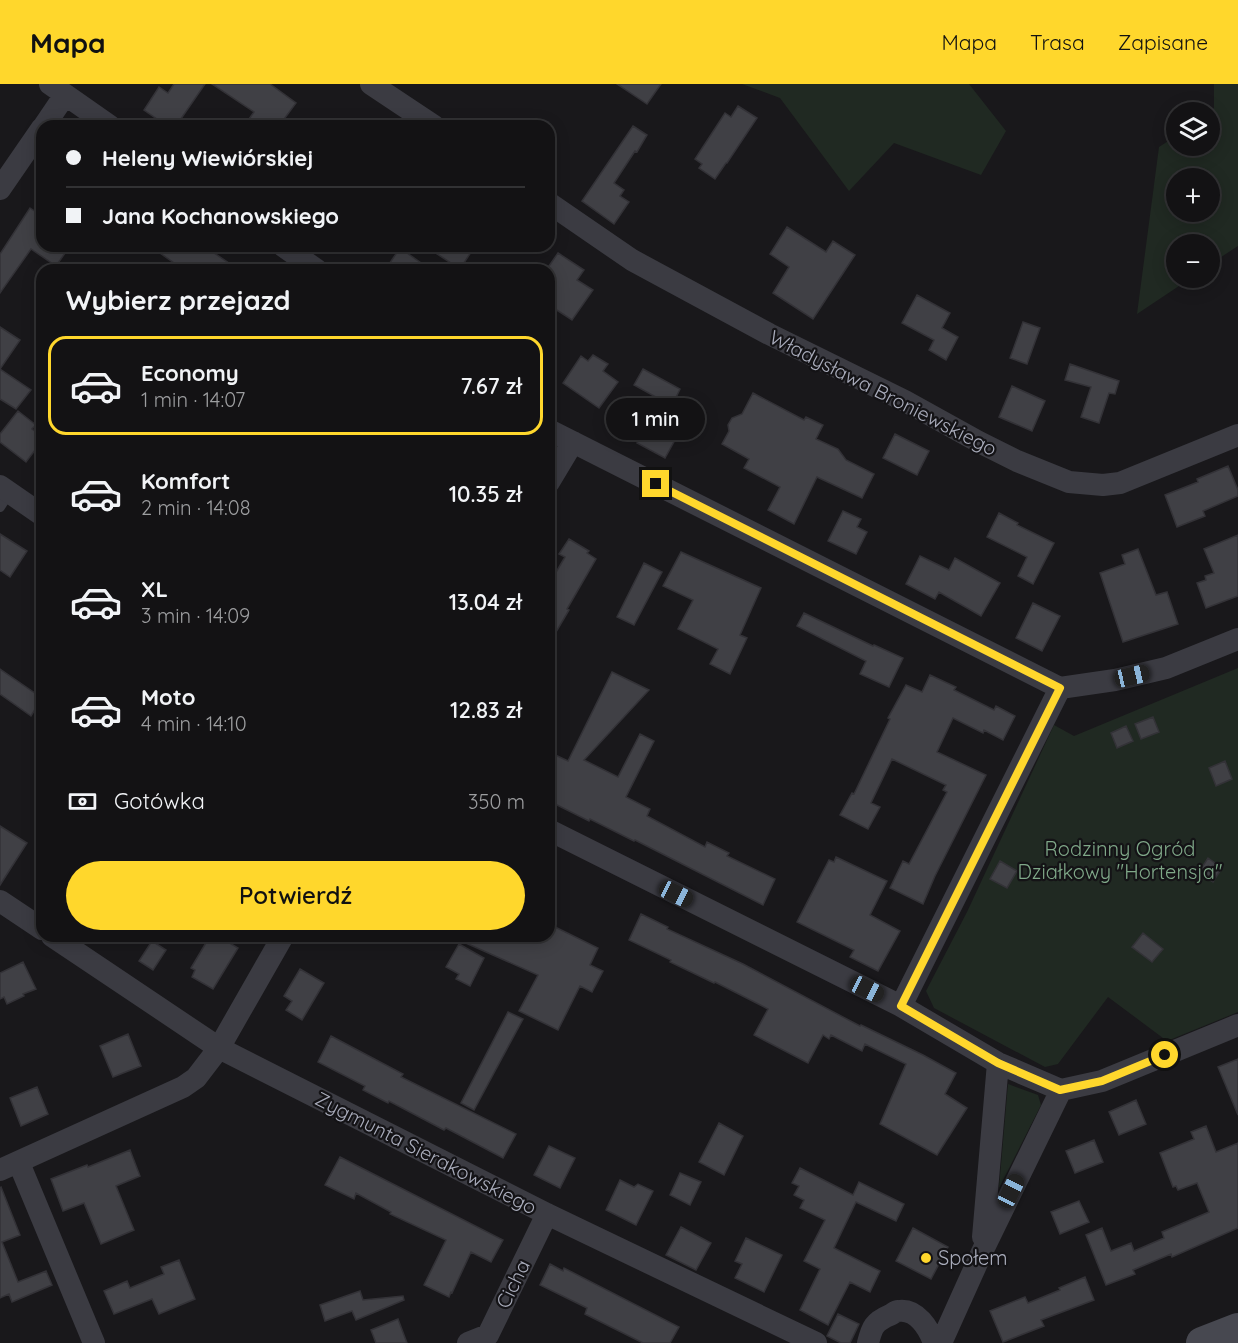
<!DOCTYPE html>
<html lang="pl">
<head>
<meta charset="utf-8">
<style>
	body { margin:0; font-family:Quicksand,sans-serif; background:#202022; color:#f1f3f6; height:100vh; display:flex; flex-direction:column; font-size:22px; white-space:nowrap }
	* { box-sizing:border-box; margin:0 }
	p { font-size:20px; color:#9d9ea0 }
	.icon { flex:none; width:33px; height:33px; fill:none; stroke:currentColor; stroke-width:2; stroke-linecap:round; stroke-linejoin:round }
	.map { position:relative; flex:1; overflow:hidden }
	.sheet { position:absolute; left:36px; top:180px; width:519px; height:678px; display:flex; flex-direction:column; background:#131214; border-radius:18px; box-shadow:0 3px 15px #0003,0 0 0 2px #323234 }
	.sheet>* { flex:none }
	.banner { position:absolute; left:36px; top:36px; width:519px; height:132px; border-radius:18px; box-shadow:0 3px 15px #0003,0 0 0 2px #323234; display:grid; align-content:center; height:132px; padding:0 30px; background:#131214 }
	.controls { position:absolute; left:1166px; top:18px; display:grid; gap:12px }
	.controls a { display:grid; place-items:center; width:54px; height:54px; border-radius:50%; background:#131214; box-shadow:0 3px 15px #0003,0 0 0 2px #323234; font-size:30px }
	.end { position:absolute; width:27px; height:27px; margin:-14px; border:8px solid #ffd72c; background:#111; box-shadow:0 0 0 3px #111 }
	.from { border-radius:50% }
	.bubble { position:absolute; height:42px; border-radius:21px; background:#131214; box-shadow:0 3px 15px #0003,0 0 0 2px #323234; font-size:20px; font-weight:600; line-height:42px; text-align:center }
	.car { position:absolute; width:18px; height:36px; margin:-18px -9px; border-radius:8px; box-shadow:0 0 4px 2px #0007; background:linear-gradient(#222 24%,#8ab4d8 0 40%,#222 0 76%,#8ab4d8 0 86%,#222 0) }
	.banner b { display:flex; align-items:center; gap:21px; height:57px; font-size:22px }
	.banner b+b { border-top:2px solid #323234 }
	.banner i { width:15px; height:15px; background:#f1f3f6 }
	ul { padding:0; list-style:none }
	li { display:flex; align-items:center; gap:18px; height:99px; margin:0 12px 9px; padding:0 18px; border:3px solid transparent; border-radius:18px }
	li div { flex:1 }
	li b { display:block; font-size:22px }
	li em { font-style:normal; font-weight:600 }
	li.selected { border-color:#ffd72c }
	li>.icon { width:54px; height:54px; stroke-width:1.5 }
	h2 { padding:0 30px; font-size:27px; line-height:72px }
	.pay { display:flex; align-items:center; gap:15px; height:66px; padding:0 30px; font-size:22px }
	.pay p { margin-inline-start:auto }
	.cta { display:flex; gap:12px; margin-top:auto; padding:12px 30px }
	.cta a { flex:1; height:69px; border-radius:36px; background:#ffd72c; color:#111; font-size:24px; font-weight:600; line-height:69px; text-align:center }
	header { display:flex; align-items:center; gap:36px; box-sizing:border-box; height:84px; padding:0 30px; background:#ffd72c; color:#111 }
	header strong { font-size:28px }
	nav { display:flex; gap:33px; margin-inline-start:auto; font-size:21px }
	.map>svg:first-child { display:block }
	.green { fill:#202922; fill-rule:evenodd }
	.building { fill:#404045; stroke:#333237; stroke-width:1.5 }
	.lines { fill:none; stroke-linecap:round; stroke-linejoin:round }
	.service { stroke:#3b3b42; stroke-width:10 }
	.minor { stroke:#3b3b42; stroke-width:22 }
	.secondary { stroke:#474850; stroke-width:32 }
	.route { stroke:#ffd72c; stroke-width:8 }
	.poi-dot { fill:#ffd72c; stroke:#141316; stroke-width:2 }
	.labels { text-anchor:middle; stroke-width:4.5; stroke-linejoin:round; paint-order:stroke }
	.street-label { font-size:20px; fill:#a9acbb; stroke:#141316 }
	.park-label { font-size:20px; fill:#7fa888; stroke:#141316 }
	.poi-label { font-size:20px; fill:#a9acbb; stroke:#141316; text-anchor:start }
</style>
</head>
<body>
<header>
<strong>Mapa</strong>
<nav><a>Mapa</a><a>Trasa</a><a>Zapisane</a></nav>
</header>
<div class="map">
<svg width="1238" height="1259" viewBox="0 0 1238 1259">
	<rect width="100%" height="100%" fill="#19181b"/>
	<path class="green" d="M742,0H969L1006,47L981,91L894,59L849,107L780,14Z
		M1214,0H1238V162L1209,181V160H1176V194H1191L1137,230L1159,63L1176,52V62H1209V30L1214,26ZM1209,94V128H1176V94Z
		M1238,584V928L1167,957L1108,913L1058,980L1045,983L934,924L926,907L967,828L1054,641L1074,652Z
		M1008,1000L1038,1011L1041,1021L999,1104Z"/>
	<path class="building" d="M174,0H205L176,42H167L144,26L159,3L168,9Z
		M212,0H270L296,19L279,42H244L254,28Z
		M617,0H661L647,20Z
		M738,22L757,34L727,79H726L715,95L699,84L702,80L695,75L725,29L731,33Z
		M633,42L647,51L637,68L635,67L614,99L624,106L620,112L629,118L614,140L582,117Z
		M30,124L42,132V162H70L56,182L31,165L0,209V170Z
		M787,143L826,168L833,157L855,171L813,235L773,209L789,183L770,170Z
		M150,162H204L239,186H184Z
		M425,162H475L460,185Z
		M400,164L431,186H385Z
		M558,169L584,186L577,196L593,206L572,236L549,221V182Z
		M917,211L950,229L942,244L958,253L946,276L929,266L934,256L902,239Z
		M1023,238L1040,244L1027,280L1010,274Z
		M0,243L20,256L0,285L31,306L16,325L0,315Z
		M593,271L608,280L603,287L618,298L599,324L563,299L581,272L588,277Z
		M1070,280L1119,297L1115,310L1109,309L1099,339L1081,333L1091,303L1065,296Z
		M643,285L680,305L672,322L634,301Z
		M1012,302L1045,317L1032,347L999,333Z
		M753,309L804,336L806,333L823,341L816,355L838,365L846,376L874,390L862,414L817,393L794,440L768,426L780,403L744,384L749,375L722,360L729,347L728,341L732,334L742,330Z
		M18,327L36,341L32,345L42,352V357L26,378L0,358V350Z
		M654,330L681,345L665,374L637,359Z
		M895,350L929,367L917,391L883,374Z
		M1228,382L1238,406V412L1203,427L1205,432L1177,443L1165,411L1198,398L1197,395Z
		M843,427L861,435L857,443L867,448L856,470L828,457Z
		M999,429L1018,439L1017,441L1054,459L1033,500L1018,492L1027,473L987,453Z
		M0,450L27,467L10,493L0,486Z
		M1238,451V512L1206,524L1197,499L1206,496L1205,492L1214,489L1204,465Z
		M569,455L589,467L587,469L596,475L567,525L569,526L549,560V500L565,473L559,470Z
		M1138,465L1156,511L1167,508L1178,540L1123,558L1100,489L1125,480L1122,471Z
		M681,468L761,504L740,551L747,554L730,590L710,580L718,565L678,545L693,516L663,502Z
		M920,472L949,486L955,474L1000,499L981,532L939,508L935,515L906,500Z
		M644,479L662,488L634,541L617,533Z
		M1033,519L1060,532L1042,567L1016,554Z
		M804,529L873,562L874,561L903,574L889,603L860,590L866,577L797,542Z
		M0,585L42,614L31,632L0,610Z
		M612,588L649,606L584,676L618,693L640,650L654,657L626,713L650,725L647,732L705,763L707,758L729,769L727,772L775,795L763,821L635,756L634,757L590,735L589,737L549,717V668L568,677Z
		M930,591L956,603L954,606L994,626L996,622L1015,632L1003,656L984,646L983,649L953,634L937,668L986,691L935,792L923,820L890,804L903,777L909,780L947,708L943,706L946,701L892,675L871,719L880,723L868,745L840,731L852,709L854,710L890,635L888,634L906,601L922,608Z
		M1153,633L1159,648L1141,655L1135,640Z
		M1126,642L1133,657L1117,664L1111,649Z
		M1225,677L1232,695L1216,702L1209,684Z
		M0,742L27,759L0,801Z
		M836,773L887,797L870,831L900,847L878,887L850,873L854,866L797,838L829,776L834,778Z
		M1208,774L1222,784L1213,798L1199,788Z
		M1000,777L1017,787L1007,804L990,795Z
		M641,830L668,843L667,845L743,880L860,942L861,941L923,971L956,989L945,1010L967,1024L937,1071L880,1040L906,980L865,960L862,967L831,951L829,955L823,951L808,979L754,951L768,925L715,898L714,899L670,878L671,876L629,856Z
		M549,840L598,864L590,881L603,887L592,908L580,902L558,946L519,927L538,891L450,852H549Z
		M1143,849L1163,865L1152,878L1132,863Z
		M210,852H218L238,864L213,905L192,893L195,886L191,884Z
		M152,857L166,866L153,886L139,877Z
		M459,860L484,874L470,902L456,895L459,890L446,883Z
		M23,878L36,905L23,910L24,912L7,920L4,913L0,915V889Z
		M300,885L324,899L302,936L286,926L292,917L284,912Z
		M508,928L523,935L474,1026L461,1019Z
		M128,950L141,982L113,993L100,962Z
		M331,952L403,990L401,993L516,1050L503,1074L446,1044L444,1046L389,1017L388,1019L363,1006L365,1002L318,978Z
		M1238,975V1031L1218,983Z
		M37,1003L48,1030L21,1042L10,1014Z
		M1136,1016L1146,1040L1119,1051L1109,1028Z
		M719,1039L743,1052L724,1091L699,1078Z
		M1206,1042L1216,1068L1238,1059V1144L1172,1173L1171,1170L1133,1186L1135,1190L1106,1201L1086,1151L1102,1144L1111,1167L1131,1159L1134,1167L1164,1154L1162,1148L1209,1128L1197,1099L1178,1106L1176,1102L1173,1103L1160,1069L1194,1055L1191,1048Z
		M1094,1056L1103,1078L1075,1089L1066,1067Z
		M549,1062L575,1074L560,1104L534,1091Z
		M130,1066L140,1092L116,1102L134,1146L101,1160L84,1119L63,1127L51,1095L87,1081L88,1083Z
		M340,1073L503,1156L491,1178L471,1168L452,1209L451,1208L449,1213L424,1201L446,1156L390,1130L391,1128L356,1109L354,1115L325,1101Z
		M800,1084L853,1111L859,1098L904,1120L896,1137L856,1118L834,1164L880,1187L870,1208L850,1198L828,1241L800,1226L820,1185L804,1177L825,1136L800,1124L804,1116L794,1111L799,1102L792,1099Z
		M680,1089L701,1098L690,1121L670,1111Z
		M620,1096L634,1103L638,1100L653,1107L636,1141L606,1126Z
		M1,1103L20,1151L2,1158L18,1198L46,1187L52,1201L12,1218L9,1210L0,1214V1104Z
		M1079,1117L1089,1138L1060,1150L1051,1128Z
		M681,1143L711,1159L696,1186L666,1171Z
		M913,1144L948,1163L931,1195L896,1177Z
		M746,1154L782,1171L764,1208L735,1194L742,1180L735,1177Z
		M179,1176L195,1215L159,1230L152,1215L114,1230L104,1207L127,1197L130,1204L164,1190L161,1183Z
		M550,1180L563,1187L564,1184L679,1243L670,1259H643L585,1230L587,1224L540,1201Z
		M1085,1193L1094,1216L1041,1236L1044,1242L1003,1258L990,1227L1025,1213L1028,1219L1060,1206L1059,1204Z
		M360,1207L363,1216L403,1212L404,1216L356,1236L352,1227L325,1237L320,1221Z
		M838,1230L859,1240L850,1259H841L827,1252Z
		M398,1235L407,1259H376L371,1246Z"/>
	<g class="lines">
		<path class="service" d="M0,423L9,409"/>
		<path class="minor" d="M50,0L110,42
			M371,0L434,42
			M44,42L65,11
			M0,105L42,44
			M549,119L632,176L769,250L905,317L979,358L1017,377L1069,398L1103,401L1120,399L1238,351
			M283,162L317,186
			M549,346L1060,604L1115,596L1166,584L1238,555
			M549,398L573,358
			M0,402L42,431
			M549,746L901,922L998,979L1061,1006
			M0,817L42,845
			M52,852L219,964L547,1130L816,1259
			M901,922L1060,604
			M1061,1006L1102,997L1238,941
			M19,1079L94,1259
			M0,1086L183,1003L196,994L219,964L283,852
			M983,1153L998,979
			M468,1259L488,1251L547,1130
			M868,1259C872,1243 874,1238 890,1231C893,1230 895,1227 898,1227C917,1224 929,1245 934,1259
			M941,1259L982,1168L1061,1006"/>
		<path class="secondary" d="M1202,1259L1238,1245"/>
	</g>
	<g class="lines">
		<path class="route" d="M656,400L1060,604L901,922L998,979L1060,1006L1102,997L1165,971"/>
	</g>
	<circle class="poi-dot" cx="926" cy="1174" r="6"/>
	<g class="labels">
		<g class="street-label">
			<text transform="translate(883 309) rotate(27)" y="7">Władysława Broniewskiego</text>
			<text transform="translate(426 1069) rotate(27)" y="7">Zygmunta Sierakowskiego</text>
			<text transform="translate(513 1200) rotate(-64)" y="7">Cicha</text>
		</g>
		<g class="park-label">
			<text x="1120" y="772">Rodzinny Ogród<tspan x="1120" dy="23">Działkowy "Hortensja"</tspan></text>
		</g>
		<g class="poi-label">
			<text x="938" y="1181">Społem</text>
		</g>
	</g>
</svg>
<div class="controls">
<a><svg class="icon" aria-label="layers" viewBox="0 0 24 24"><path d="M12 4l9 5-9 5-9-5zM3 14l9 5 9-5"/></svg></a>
<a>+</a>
<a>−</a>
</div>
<i class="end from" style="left:1165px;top:971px"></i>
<i class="end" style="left:656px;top:400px"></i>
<div class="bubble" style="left:606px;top:314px;width:99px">1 min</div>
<i class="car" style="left:1132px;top:592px;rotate:77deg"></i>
<i class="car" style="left:676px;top:810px;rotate:116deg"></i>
<i class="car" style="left:867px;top:905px;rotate:116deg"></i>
<i class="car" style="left:1011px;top:1107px;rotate:26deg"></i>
<div class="banner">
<b><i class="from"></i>Heleny Wiewiórskiej</b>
<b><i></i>Jana Kochanowskiego</b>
</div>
<section class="sheet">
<h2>Wybierz przejazd</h2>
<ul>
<li class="selected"><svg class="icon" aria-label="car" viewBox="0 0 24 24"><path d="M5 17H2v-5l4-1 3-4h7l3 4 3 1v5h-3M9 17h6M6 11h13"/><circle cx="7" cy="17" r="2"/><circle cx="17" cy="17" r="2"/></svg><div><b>Economy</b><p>1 min · 14:07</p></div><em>7.67 zł</em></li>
<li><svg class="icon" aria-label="car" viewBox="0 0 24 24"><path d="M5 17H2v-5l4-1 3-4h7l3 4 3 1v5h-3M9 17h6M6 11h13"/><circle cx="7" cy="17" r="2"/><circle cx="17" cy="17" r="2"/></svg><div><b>Komfort</b><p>2 min · 14:08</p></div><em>10.35 zł</em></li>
<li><svg class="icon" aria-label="car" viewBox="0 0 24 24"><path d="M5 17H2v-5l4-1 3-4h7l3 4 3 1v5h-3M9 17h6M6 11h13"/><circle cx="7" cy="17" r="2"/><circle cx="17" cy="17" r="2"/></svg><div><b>XL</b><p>3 min · 14:09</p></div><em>13.04 zł</em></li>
<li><svg class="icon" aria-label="car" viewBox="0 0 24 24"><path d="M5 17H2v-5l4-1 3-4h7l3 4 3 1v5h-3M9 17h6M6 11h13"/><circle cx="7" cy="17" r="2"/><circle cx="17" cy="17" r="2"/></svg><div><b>Moto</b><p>4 min · 14:10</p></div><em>12.83 zł</em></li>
</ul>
<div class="pay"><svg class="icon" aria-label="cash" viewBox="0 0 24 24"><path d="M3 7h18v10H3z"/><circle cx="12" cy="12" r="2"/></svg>Gotówka<p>350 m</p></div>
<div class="cta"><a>Potwierdź</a></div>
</section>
</div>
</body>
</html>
